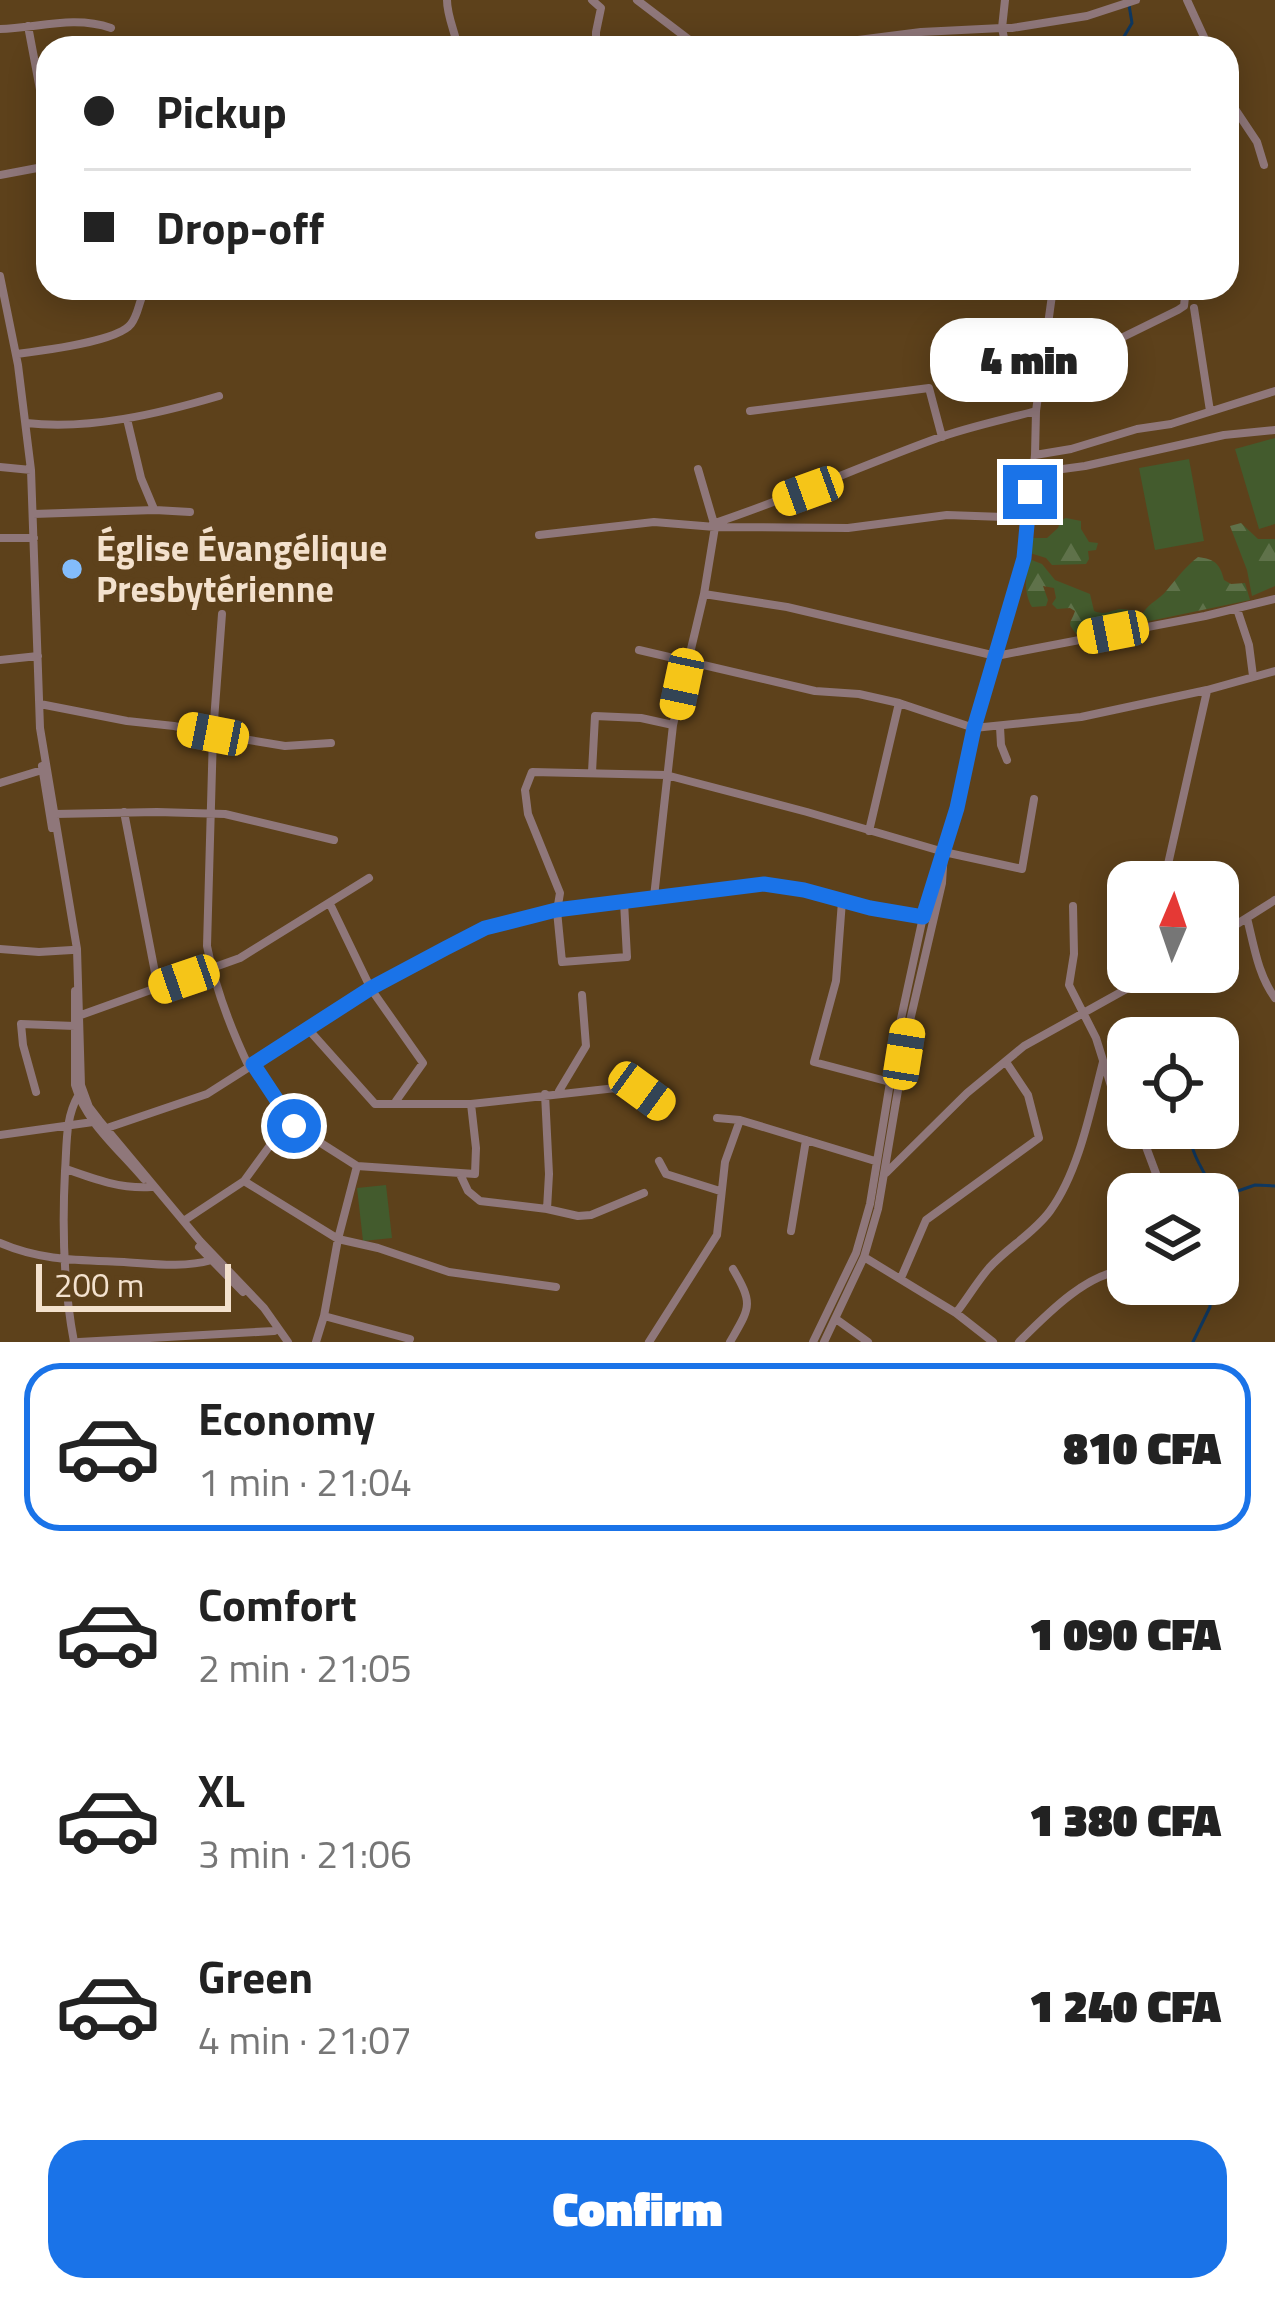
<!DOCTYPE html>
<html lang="en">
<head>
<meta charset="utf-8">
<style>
	body { margin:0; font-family:"Titillium Web",sans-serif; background:#f6f6f6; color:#222; height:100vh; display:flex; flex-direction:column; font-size:45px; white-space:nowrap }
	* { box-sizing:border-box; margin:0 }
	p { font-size:39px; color:#767676 }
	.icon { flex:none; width:66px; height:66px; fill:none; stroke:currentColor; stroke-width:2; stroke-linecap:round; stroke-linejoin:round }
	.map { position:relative; height:1342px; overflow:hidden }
	.sheet { display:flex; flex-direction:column; background:#fff; flex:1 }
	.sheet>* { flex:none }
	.hud { position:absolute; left:36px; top:36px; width:1203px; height:264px; border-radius:36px; box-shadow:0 6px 30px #0003; display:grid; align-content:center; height:264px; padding:0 48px; background:#fff }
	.needle { width:78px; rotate:2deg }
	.controls { position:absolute; left:1107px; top:861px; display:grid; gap:24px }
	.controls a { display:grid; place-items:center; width:132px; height:132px; border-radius:24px; background:#fff; box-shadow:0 6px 30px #0003; font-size:60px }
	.scale { position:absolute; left:36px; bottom:30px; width:195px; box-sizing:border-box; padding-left:12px; border:6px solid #f3e1cd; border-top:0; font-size:33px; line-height:42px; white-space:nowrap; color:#f3e1cd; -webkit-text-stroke:9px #5d411b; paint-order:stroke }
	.end { position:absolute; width:54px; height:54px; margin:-27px; border:15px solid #1a73e8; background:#fff; box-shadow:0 0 0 6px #fff }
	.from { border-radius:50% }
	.bubble { position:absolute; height:84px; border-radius:36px; background:#fff; box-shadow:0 6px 30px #0003; font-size:39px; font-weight:800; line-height:84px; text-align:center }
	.car { position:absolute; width:36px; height:72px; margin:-36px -18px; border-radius:15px; box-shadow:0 0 9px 3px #0007; background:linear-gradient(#f5c518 24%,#345 0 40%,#f5c518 0 76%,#345 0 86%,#f5c518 0) }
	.hud b { display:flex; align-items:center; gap:42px; height:114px; font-size:45px }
	.hud b+b { border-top:3px solid #e0e0e0 }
	.hud i { width:30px; height:30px; background:#222 }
	ul { padding:21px 0 0; list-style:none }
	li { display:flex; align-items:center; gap:36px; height:168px; margin:0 24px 18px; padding:0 24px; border:6px solid transparent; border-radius:36px }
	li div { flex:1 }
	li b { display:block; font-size:45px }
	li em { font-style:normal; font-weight:800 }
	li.selected { border-color:#1a73e8 }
	li>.icon { width:108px; height:108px; stroke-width:1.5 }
	.cta { display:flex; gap:24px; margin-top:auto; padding:24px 48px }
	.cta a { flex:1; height:138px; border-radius:36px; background:#1a73e8; color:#fff; font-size:48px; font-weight:800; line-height:138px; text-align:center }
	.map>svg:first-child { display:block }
	.forest { fill:url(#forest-firs) }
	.pitch { fill:#435b2d }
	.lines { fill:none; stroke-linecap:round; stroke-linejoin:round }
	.stream { stroke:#0f3860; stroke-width:3 }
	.minor { stroke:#8f777a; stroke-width:8 }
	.route { stroke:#1a73e8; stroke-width:15 }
	.poi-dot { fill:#83bcfb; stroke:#5d411b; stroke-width:4.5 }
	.labels { text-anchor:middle; stroke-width:12; stroke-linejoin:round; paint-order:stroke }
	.poi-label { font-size:36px; font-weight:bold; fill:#f3e1cd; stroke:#5d411b; text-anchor:start }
</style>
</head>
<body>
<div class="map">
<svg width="1275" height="1342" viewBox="0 0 1275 1342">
	<defs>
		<pattern id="forest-firs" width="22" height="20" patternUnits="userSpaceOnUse" patternTransform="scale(3)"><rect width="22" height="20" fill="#435b2d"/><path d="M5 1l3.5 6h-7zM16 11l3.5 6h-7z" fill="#5f724a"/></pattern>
	</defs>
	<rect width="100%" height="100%" fill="#5d411b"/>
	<path class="forest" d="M1066,518L1081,521V529L1089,542L1098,543L1096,550L1088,551L1089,559L1086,564L1052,565L1046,558L1030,553L1033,538H1047L1058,528L1061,520Z
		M1241,523L1258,539H1275V586L1252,596L1247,570L1230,526Z
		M1198,557C1215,559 1220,564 1224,580L1231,584L1245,583L1250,600L1078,636C1066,621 1070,626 1075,611L1070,608L1057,609L1052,604L1056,598L1054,588L1043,586L1048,600L1046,606L1032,607C1023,591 1026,576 1029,559L1042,564L1055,580L1090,594L1094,611C1106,616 1110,610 1121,609C1128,609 1136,612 1143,613C1150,602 1159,600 1167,590C1177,578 1185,567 1198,557Z"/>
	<path class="pitch" d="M1275,438V524L1259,529L1235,449Z
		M1189,459L1204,541L1155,550L1139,468Z
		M386,1185L392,1238L363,1241L357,1188Z"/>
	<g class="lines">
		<path class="stream" d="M1121,48L1122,40L1132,23L1129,5
			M1192,1146C1196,1164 1213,1182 1211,1194
			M1218,1198L1255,1185L1275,1186
			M1193,1342L1210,1307L1211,1284"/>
		<path class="minor" d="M447,0C447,16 455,32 458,48
			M592,0L601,8L596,32V48
			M637,0L700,48
			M1005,0L1002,28H1012L1087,16L1136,0
			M1187,0L1209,48
			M28,26L48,132
			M0,29C37,28 74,15 111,28
			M921,32L922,48
			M795,48L921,32L1002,28L1006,48
			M1227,87L1235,109L1257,142L1264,165
			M0,175L48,166
			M0,276L18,365L31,470L40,728L77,949L81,1085L89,1107L99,1120L200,1241L264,1308L288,1342
			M1194,308L1210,411
			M16,354C40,351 117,342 131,324C139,314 139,299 146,288
			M1040,373L1056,370L1178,310L1184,306L1186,288
			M750,411L929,388L942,437
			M127,419L141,478L154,509
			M26,423C90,430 158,414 219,396
			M1035,455L1071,449L1137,429L1171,424L1275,391
			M0,467L31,470
			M1033,473L1085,466L1224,435L1275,430
			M33,514L155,510L190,512
			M715,523C790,498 861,466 935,439C968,427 1002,420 1036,411
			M539,535L654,522L715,527L848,528L947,515L1029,518
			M0,538H34
			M704,594L787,607L996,656L1205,616L1275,599
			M1237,609L1249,645L1253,676
			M222,614L213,734L285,746L331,743
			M639,650L815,691L859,694L899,703L974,728L1081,717L1207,690L1275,671
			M0,660L38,656
			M40,704L127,721L174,726L213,734L207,946C215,988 231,1029 249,1067
			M1000,727L1001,745L1007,760
			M42,766L52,828
			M592,772L595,716L641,718L673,725
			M0,783L42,770
			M124,812L158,988
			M55,814L157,812L225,814L334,840
			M869,831L899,703
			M1164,882L1207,691
			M654,897L673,725L704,594L715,527L698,469
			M842,901L836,981L814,1062L890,1082
			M624,902L627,957L562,962L557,911L560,893L528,814L525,790L532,772L666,775L807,812L944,852L1022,869L1034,799
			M330,904L371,989L423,1063L396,1101
			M1073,906L1074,954L1069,985L1096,1038L1112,1089L1128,1112
			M1247,918C1254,946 1258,975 1275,998
			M1218,936L1275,900
			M0,949L39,952L72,950
			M75,991V1085C86,1123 119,1149 144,1179
			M81,1015L240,958L369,878
			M308,1029L375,1104H471L616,1088L642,1091L664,1107
			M253,1064L294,1126L357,1166L475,1174L476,1148L471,1104
			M559,1091L586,1046L582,995
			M36,1092L23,1045L21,1024L75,1026
			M545,1094L549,1174L547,1209
			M717,1118L740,1120L875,1161
			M107,1128L207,1094L371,989L485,928L557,911L764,884L804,890L870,908L923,917
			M1139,1128L1158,1179
			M0,1135L93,1122
			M659,1161L666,1174L720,1191
			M66,1169C94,1179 121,1189 151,1187
			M886,1173L967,1093L1024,1046L1157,972
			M460,1174L468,1191L480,1201L547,1209L578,1216L591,1215L644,1193
			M244,1181L338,1239L378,1248L449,1272L556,1287
			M185,1220L244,1181L271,1144L294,1126
			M791,1231L806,1140
			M0,1243C41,1261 80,1260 124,1262C154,1264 184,1268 212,1260
			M199,1247L243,1292
			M864,1257L956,1313L993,1342
			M901,1278L926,1220L1039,1138L1028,1095L1006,1062
			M956,1313C967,1299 977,1282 989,1268C1008,1247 1033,1234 1050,1211C1079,1172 1091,1108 1103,1062
			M324,1316L410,1339L408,1342
			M836,1319L868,1342
			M74,1342C63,1284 62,1229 65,1171C67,1146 65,1118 78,1096
			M79,1342L274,1331
			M316,1342L324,1316L338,1239L357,1166
			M649,1342L717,1235L725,1162L740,1120
			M730,1342C750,1307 754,1305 733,1269
			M813,1342L856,1253L870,1204L899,1028L923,917L941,859
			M824,1342L864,1257L878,1209L909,1025L942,883L944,852L957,808L974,728L1024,558L1035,455L1036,411L1053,288
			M1019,1342C1044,1317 1089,1270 1126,1271"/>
	</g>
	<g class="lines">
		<path class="route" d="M294,1126L253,1064L371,988L446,948L485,928L556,910L764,884L804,890L870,908L923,917L957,808L974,728L1024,558L1030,492"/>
	</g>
	<circle class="poi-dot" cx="72" cy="569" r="12"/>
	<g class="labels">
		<g class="poi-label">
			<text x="96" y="561">Église Évangélique<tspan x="96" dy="41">Presbytérienne</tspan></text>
		</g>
	</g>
</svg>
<div class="controls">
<a><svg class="needle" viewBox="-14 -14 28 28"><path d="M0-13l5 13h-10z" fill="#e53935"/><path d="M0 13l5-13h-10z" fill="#767676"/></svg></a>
<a><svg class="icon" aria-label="locate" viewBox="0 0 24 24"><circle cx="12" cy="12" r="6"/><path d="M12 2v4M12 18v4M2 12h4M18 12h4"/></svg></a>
<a><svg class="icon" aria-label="layers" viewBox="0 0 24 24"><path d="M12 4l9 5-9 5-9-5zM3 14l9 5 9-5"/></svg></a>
</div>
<div class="scale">200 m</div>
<i class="end from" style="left:294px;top:1126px"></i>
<i class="end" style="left:1030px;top:492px"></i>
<div class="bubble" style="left:930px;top:318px;width:198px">4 min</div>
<i class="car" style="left:808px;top:491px;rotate:250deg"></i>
<i class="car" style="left:1113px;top:632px;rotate:259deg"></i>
<i class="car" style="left:682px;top:684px;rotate:192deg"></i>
<i class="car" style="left:213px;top:734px;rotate:281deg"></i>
<i class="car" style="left:184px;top:979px;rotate:251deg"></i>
<i class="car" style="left:904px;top:1054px;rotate:9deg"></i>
<i class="car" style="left:642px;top:1091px;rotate:126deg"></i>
<div class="hud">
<b><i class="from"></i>Pickup</b>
<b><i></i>Drop-off</b>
</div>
</div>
<section class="sheet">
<ul>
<li class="selected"><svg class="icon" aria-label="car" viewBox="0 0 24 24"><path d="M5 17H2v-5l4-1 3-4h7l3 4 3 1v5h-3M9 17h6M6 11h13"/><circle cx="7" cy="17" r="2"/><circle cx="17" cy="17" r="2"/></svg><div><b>Economy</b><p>1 min · 21:04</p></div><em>810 CFA</em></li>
<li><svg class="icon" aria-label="car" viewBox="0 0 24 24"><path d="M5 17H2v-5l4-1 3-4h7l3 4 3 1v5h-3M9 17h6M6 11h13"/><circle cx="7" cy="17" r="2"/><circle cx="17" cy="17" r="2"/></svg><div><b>Comfort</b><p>2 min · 21:05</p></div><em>1 090 CFA</em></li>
<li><svg class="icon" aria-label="car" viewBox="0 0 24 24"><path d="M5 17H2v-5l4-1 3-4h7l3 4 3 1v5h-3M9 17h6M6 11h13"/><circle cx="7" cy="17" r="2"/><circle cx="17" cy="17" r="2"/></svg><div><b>XL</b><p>3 min · 21:06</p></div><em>1 380 CFA</em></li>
<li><svg class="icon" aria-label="car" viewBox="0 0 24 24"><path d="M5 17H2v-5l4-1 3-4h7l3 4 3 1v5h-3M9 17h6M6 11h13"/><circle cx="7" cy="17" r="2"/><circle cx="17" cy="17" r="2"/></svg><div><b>Green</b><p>4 min · 21:07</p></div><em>1 240 CFA</em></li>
</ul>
<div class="cta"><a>Confirm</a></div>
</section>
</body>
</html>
